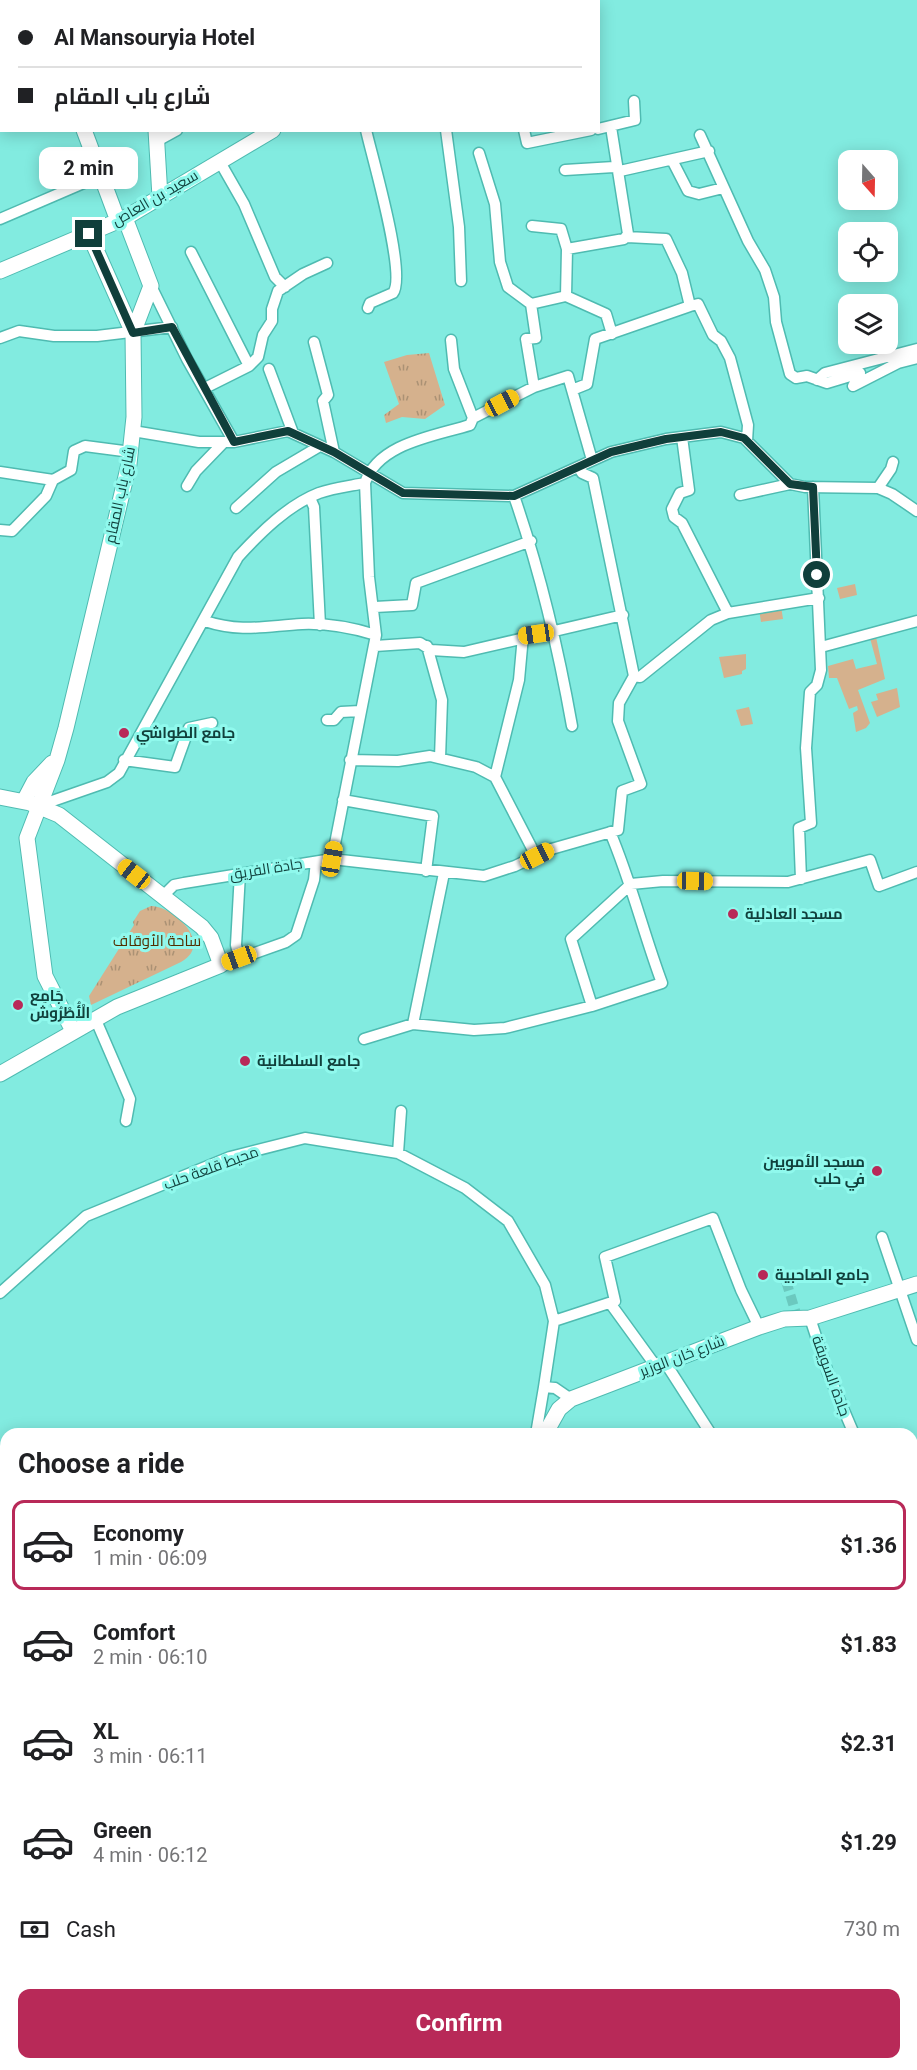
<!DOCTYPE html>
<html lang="en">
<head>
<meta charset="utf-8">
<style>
	body { margin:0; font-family:Roboto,Cairo,sans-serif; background:#f2f2f2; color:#202124; height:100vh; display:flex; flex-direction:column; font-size:22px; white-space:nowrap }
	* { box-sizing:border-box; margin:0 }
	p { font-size:20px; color:#757577 }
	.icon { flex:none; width:33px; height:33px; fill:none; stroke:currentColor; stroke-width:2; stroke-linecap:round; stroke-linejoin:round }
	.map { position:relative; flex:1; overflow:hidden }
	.panel { position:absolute; left:0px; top:1428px; width:918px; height:642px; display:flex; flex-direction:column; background:#fff; border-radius:18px 18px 0 0; box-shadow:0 3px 15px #0003 }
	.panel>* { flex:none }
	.banner { position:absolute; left:0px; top:0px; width:600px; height:132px; box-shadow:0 3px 15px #0003; display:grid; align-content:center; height:132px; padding:0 18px; background:#fff }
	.needle { width:39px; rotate:160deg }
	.buttons { position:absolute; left:838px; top:150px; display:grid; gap:12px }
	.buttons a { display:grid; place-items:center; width:60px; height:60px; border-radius:12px; background:#fff; box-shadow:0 3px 15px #0003; font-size:30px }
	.end { position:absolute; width:27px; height:27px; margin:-14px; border:8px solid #103f3b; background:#fff; box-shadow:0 0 0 3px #fff }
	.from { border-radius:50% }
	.bubble { position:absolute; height:42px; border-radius:12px; background:#fff; box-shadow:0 3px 15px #0003; font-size:20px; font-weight:700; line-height:42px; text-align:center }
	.car { position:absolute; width:18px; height:36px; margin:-18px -9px; border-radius:8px; box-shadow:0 0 4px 2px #0007; background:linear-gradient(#f5c518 24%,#345 0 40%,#f5c518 0 76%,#345 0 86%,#f5c518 0) }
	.banner b { display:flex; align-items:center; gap:21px; height:57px; font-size:22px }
	.banner b+b { border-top:2px solid #e0e0e0 }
	.banner i { width:15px; height:15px; background:#202124 }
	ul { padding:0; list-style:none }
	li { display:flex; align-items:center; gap:18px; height:90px; margin:0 12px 9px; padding:0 6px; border:3px solid transparent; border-radius:12px }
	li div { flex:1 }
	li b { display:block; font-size:22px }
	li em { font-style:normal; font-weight:700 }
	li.current { border-color:#b82958 }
	li>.icon { width:54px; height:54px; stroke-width:1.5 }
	h2 { padding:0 18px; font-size:27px; line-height:72px }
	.pay { display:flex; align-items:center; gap:15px; height:66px; padding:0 18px; font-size:22px }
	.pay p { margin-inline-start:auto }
	.primary-button { display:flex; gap:12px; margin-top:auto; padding:12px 18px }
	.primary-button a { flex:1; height:69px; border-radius:12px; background:#b82958; color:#fff; font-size:24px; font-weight:700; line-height:69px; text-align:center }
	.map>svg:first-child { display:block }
	.green { fill:#d5b18d }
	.park { fill:url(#park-tufts) }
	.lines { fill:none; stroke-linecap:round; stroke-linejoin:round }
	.street-tunnel { stroke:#6bc9bf; stroke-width:10; stroke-dasharray:10 5; stroke-linecap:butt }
	.street-casing { stroke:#4fbbb1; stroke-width:13 }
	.secondary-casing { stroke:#4fbbb1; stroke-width:17 }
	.street { stroke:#fff; stroke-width:10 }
	.secondary { stroke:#fff; stroke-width:15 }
	.route { stroke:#103f3b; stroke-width:8 }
	.poi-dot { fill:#b82958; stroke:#90f9ed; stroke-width:2 }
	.labels { text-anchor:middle; stroke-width:6; stroke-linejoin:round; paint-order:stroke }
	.street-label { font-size:15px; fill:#103f3b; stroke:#90f9ed }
	.poi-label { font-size:15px; font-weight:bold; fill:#103f3b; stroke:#90f9ed; text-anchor:start }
	.park-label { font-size:15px; fill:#522e00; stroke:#90f9ed }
</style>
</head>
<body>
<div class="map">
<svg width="917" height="2070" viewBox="0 0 917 2070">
	<defs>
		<pattern id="park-tufts" width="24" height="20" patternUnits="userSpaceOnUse" patternTransform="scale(1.5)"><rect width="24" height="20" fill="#d5b18d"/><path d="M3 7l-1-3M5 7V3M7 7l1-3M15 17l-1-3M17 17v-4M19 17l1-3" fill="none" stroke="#ab9174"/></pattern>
	</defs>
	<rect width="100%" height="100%" fill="#82ebe0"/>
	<path class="green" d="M855,584L857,595L840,599L837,588Z
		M781,606L783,619L761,622L759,609Z
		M876,637L885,679L858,690L870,723L866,728L856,732L853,713L858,710L857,706L849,709L837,678H829L828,666L853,659L856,669L877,664L870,638Z
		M746,654V669L742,671V674L724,678L719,657Z
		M897,688L900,707L877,717L871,702L878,700L876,694Z
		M749,707L753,724L741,726L736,710Z"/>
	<path class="park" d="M429,353L445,405L425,419L402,417L386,423L384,415L399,404L384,362L407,355Z
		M151,906C174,906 214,944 181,962L91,1005L89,996L134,925L133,922L140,911Z"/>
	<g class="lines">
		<path class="street-tunnel" d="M786,1281L798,1320"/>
		<defs>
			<path id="street" d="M103,0L104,2
				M308,0L309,2
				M376,0L377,2
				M441,0L442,2
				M565,0L566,2
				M52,2L61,0
				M207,2V0
				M228,2V0
				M351,2L353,0
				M0,111L2,110
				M598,129L635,120L634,101
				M366,130C372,157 407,275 393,293L370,303L368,308
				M446,130L459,227L461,281
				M524,130L527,143L591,130
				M700,135L748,241L765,270L774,297L776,322L790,374L796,378L807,376L827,383L860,373L853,386L898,363L917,358
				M157,141L177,130
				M479,153L495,204L500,262L508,287L531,304
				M672,160L688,191L699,194L723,188
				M220,162L244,204L275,277L285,287
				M565,170L614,167L620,171L709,151
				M0,219L100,176
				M532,226L561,229L567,249L566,296L531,304L536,338L526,339L534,387
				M627,237L666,239L682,273L690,306L698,304L713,335L721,341L730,358L748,425L747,441
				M567,249L624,239L628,234L611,127
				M191,252L249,366
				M151,286L187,359L234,442L288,431L334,452L403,493L514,496L611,452L666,439L721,432L744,438L790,484L805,487L878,488L892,494L917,511
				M566,296L606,314L612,334
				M0,338L19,331L54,336H97L172,327
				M451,340L454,369L473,418
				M314,342L328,395L323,401L334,452
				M269,369L293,433
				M817,380L825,373L917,349
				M205,388L249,366L258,357L263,335L272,321V309L278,291L303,274L327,263
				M572,390L587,384L595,339L690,306
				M133,431L199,442H234
				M682,437L689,490L680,493L672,509L674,517L682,523L728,613
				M579,467L582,473L593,478L634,676L640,677L711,620L728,613L819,598
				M0,472L53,480L71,470L74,451L85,446L131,452
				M187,486L196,471L224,442
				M878,488L891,469L893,462
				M740,495L790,484
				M514,496C540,571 558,647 572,726
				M310,498L314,507L320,625
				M236,508L276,472L320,446
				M0,530L12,531L46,496L53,480
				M375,607L412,605L416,583L531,541
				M205,621C241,633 266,626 302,624C326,623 353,628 376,635
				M375,646L420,643L431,650L464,652L623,615
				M427,646L442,700L440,758
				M821,647L917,621
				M327,720H334L341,712L360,711
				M124,760L175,767L189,728L212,723
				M350,760L398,761L430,756L476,767L495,777L536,856
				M495,777L519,680L523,636
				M343,800L433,816L426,871
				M38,806L107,782L119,773L238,557C260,533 288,505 319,493C333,488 350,486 365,483
				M332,859L376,635L369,577L365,483C378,443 435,436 470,425L473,418L534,387L568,376L592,460
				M801,879L799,828L811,823L806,748L810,692L817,685L821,670L813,487
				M163,896L174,885L184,883L332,859L484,876L515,866L548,850L618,830L622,791L641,784L618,721L619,703L634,676
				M239,958L236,945L240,873
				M221,965L286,942L296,935L314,880L316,862
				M592,1006L571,939L631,884L663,881L788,882L870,860L879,886L917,872
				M95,1018L130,1099L126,1121
				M413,1024L444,873
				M364,1039L413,1024L474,1030L505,1028L592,1006L662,983C643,932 631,881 610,832
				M398,1153L401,1111
				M882,1237L917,1340
				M0,1293L86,1216L230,1157L305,1138L398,1153L465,1188L508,1221L545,1285L554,1321L544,1387
				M610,1303L655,1365
				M810,1318L828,1373L854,1434
				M554,1321L615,1301L605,1257L713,1218L741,1290L759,1327
				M668,1367L711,1434
				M536,1434L544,1387L555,1388L571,1399
				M0,1690L6,1687
				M912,1776L917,1775
				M0,1802L6,1800
				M0,1857L6,1882
				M887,2064L902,2070
				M4,2070L6,2061
				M237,2070L247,2064
				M698,2070L704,2064"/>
			<path id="secondary" d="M35,0L36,2
				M159,2V0
				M498,2L500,0
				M0,19H2
				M84,130L118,221
				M156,130L160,197
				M125,218L151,286L133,333
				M0,271L125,218L273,130
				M0,797L30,803L59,815L202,927L211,938L221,965L117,1007L0,1074
				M24,801L34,782L52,763
				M73,1031L45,976L27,838L57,760L66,728L129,464L134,417L133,333L89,234
				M545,1434L559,1409L571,1399L759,1327L784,1319L810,1318L917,1284
				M0,1618L6,1623
				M912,1629L917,1627
				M912,1641L917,1639
				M912,1988H917
				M519,2064L522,2070
				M568,2070L585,2064"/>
		</defs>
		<use href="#street" class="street-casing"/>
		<use href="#secondary" class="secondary-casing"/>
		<use href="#street" class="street"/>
		<use href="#secondary" class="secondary"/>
	</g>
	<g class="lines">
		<path class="route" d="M89,234L133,333L172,327L234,442L288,431L334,452L403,493L514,496L611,452L666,439L721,432L744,438L790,484L813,487L817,575"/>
	</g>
	<g class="poi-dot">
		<circle cx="124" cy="733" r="6"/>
		<circle cx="733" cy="914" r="6"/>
		<circle cx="18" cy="1005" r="6"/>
		<circle cx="245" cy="1061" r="6"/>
		<circle cx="877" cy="1171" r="6"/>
		<circle cx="763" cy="1275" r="6"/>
	</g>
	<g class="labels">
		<g class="street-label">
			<text transform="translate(155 198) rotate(-30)" y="5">سعيد بن العاص</text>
			<text transform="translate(120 495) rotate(-78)" y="5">شارع باب المقام</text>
			<text transform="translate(266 869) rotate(-9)" y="5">جادة الفريق</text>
			<text transform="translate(211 1168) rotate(-20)" y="5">محيط قلعة حلب</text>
			<text transform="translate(682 1356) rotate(-21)" y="5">شارع خان الوزير</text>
			<text transform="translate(831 1376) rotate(70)" y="5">جادة السويقة</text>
		</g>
		<g class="poi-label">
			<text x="136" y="738">جامع الطواشي</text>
			<text x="745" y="919">مسجد العادلية</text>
			<text x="30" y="1001">جَامِع<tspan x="30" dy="17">الْأُطْرُوش</tspan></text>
			<text x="257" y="1066">جامع السلطانية</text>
			<text x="865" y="1167" text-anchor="end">مسجد الأمويين<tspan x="865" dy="17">في حلب</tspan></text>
			<text x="775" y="1280">جامع الصاحبية</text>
		</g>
		<g class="park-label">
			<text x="157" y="946">ساحة الأوقاف</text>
		</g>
	</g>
</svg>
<div class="buttons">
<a><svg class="needle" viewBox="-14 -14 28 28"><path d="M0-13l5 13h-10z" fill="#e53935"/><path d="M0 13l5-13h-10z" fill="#757577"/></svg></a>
<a><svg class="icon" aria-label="locate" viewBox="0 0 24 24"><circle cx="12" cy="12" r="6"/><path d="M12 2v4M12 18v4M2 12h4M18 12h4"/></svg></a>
<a><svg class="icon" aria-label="layers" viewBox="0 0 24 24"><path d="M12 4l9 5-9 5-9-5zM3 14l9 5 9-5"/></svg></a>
</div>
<i class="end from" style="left:817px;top:575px"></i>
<i class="end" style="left:89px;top:234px"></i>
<div class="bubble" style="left:39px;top:147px;width:99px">2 min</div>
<i class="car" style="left:502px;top:403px;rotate:62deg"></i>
<i class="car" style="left:536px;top:634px;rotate:262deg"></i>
<i class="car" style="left:537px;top:856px;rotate:63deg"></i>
<i class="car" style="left:332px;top:859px;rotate:10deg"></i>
<i class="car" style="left:134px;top:874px;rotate:308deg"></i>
<i class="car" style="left:695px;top:881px;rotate:91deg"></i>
<i class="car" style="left:239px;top:958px;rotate:250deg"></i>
<div class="banner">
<b><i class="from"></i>Al Mansouryia Hotel</b>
<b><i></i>شارع باب المقام</b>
</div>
<section class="panel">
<h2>Choose a ride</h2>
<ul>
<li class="current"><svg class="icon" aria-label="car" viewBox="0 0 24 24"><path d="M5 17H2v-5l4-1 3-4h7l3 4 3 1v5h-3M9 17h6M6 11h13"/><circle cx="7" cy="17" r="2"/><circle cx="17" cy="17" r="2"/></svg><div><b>Economy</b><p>1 min · 06:09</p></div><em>$1.36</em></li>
<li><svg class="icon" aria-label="car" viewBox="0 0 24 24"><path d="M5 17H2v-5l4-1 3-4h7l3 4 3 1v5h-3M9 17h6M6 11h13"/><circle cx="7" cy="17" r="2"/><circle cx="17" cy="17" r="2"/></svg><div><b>Comfort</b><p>2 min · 06:10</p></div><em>$1.83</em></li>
<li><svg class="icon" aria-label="car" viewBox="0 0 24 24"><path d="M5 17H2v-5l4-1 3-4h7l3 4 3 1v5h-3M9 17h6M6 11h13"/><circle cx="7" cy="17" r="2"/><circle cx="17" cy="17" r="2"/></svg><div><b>XL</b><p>3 min · 06:11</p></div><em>$2.31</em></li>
<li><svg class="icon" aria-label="car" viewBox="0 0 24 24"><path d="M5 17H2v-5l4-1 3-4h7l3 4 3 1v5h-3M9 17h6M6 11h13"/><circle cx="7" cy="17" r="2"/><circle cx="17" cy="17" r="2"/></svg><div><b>Green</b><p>4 min · 06:12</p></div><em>$1.29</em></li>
</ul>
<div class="pay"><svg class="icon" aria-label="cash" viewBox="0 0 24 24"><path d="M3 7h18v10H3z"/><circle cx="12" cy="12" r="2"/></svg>Cash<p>730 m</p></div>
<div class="primary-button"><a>Confirm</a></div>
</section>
</div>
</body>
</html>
